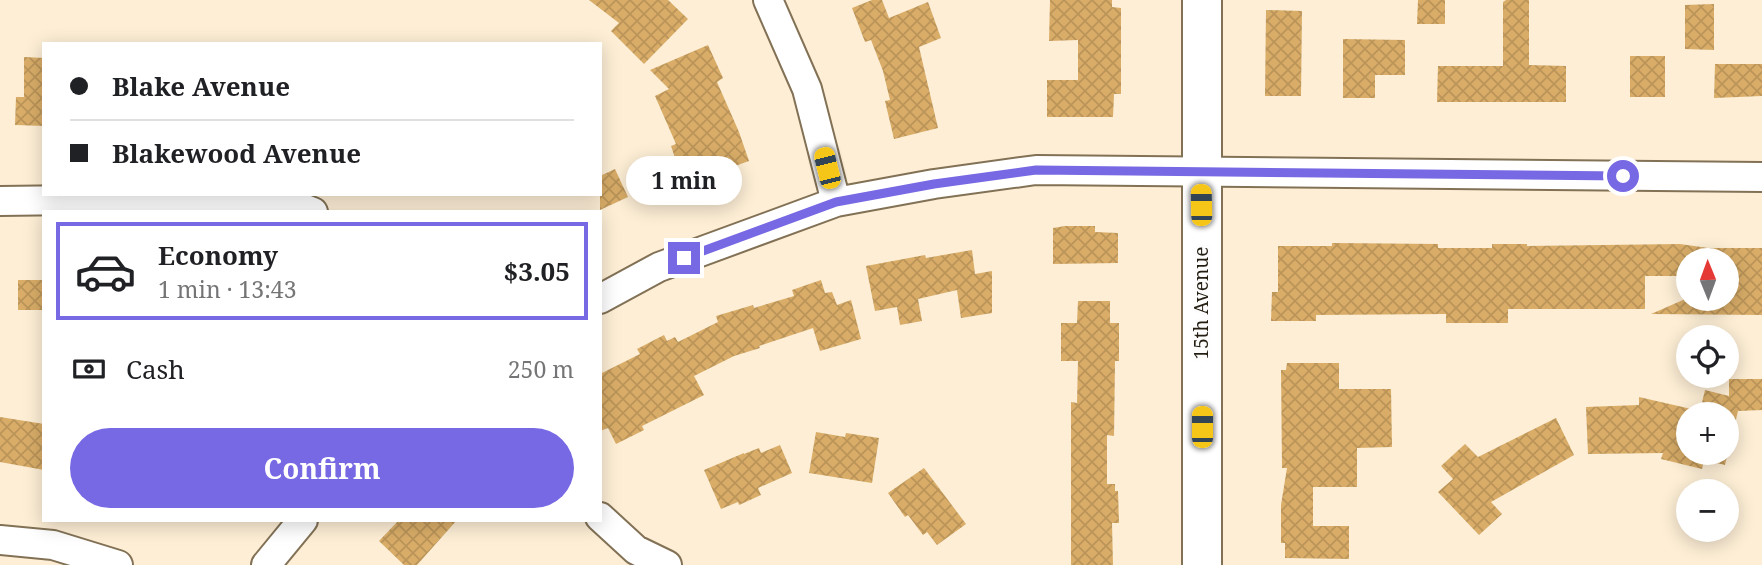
<!DOCTYPE html>
<html lang="en">
<head>
<meta charset="utf-8">
<style>
	body { margin:0; font-family:"Noto Serif",serif; background:#f2f2f2; color:#202124; height:100vh; display:flex; flex-direction:column; font-size:26px; white-space:nowrap }
	* { box-sizing:border-box; margin:0 }
	p { font-size:23px; color:#757577 }
	.icon { flex:none; width:38px; height:38px; fill:none; stroke:currentColor; stroke-width:2; stroke-linecap:round; stroke-linejoin:round }
	.map { position:relative; flex:1; overflow:hidden }
	.sheet { position:absolute; left:42px; top:210px; width:560px; height:312px; display:flex; flex-direction:column; background:#fff; border-radius:0px; box-shadow:0 4px 18px #0003 }
	.sheet>* { flex:none }
	.guide { position:absolute; left:42px; top:42px; width:560px; height:154px; border-radius:0px; box-shadow:0 4px 18px #0003; display:grid; align-content:center; height:154px; padding:0 28px; background:#fff }
	.needle { width:46px; rotate:359deg }
	.buttons { position:absolute; left:1676px; top:248px; display:grid; gap:14px }
	.buttons a { display:grid; place-items:center; width:63px; height:63px; border-radius:50%; background:#fff; box-shadow:0 4px 18px #0003; font-size:35px }
	.end { position:absolute; width:32px; height:32px; margin:-16px; border:9px solid #7768e3; background:#fff; box-shadow:0 0 0 4px #fff }
	.from { border-radius:50% }
	.bubble { position:absolute; height:49px; border-radius:24px; background:#fff; box-shadow:0 4px 18px #0003; font-size:23px; font-weight:700; line-height:49px; text-align:center }
	.car { position:absolute; width:21px; height:42px; margin:-21px -10px; border-radius:9px; box-shadow:0 0 5px 2px #0007; background:linear-gradient(#f5c518 24%,#345 0 40%,#f5c518 0 76%,#345 0 86%,#f5c518 0) }
	.guide b { display:flex; align-items:center; gap:24px; height:66px; font-size:26px }
	.guide b+b { border-top:2px solid #e0e0e0 }
	.guide i { width:18px; height:18px; background:#202124 }
	ul { padding:12px 0 0; list-style:none }
	li { display:flex; align-items:center; gap:21px; height:98px; margin:0 14px 10px; padding:0 14px; border:4px solid transparent; border-radius:0px }
	li div { flex:1 }
	li b { display:block; font-size:26px }
	li em { font-style:normal; font-weight:700 }
	li.current { border-color:#7768e3 }
	li>.icon { width:63px; height:63px; stroke-width:1.5 }
	.pay { display:flex; align-items:center; gap:18px; height:77px; padding:0 28px; font-size:26px }
	.pay p { margin-inline-start:auto }
	.button { display:flex; gap:14px; margin-top:auto; padding:14px 28px }
	.button a { flex:1; height:80px; border-radius:42px; background:#7768e3; color:#fff; font-size:28px; font-weight:700; line-height:80px; text-align:center }
	.map>svg:first-child { display:block }
	.building { fill:url(#building-cross-hatch); fill-rule:evenodd }
	.lines { fill:none; stroke-linecap:round; stroke-linejoin:round }
	.street-casing { stroke:#827155; stroke-width:32 }
	.secondary-casing { stroke:#827155; stroke-width:42 }
	.street { stroke:#fff; stroke-width:28 }
	.secondary { stroke:#fff; stroke-width:38 }
	.route { stroke:#7768e3; stroke-width:9 }
	.labels { text-anchor:middle; stroke-width:6; stroke-linejoin:round; paint-order:stroke }
	.street-label { font-size:19px; fill:#241e12; stroke:#fdfdfd }
</style>
</head>
<body>
<div class="map">
<svg width="1762" height="565" viewBox="0 0 1762 565">
	<defs>
		<pattern id="building-cross-hatch" width="8" height="8" patternUnits="userSpaceOnUse" patternTransform="scale(1.75)"><rect width="8" height="8" fill="#d9ad68"/><path d="M0 0l8 8M0 8l8-8" fill="none" stroke="#ba9459"/></pattern>
	</defs>
	<rect width="100%" height="100%" fill="#fdeed5"/>
	<path class="building" d="M589,0H668L688,19L644,64L611,31L619,23Z
		M872,0H882L889,18L928,2L941,38L919,47L938,128L894,139L885,101L890,100L883,71L871,40L865,42L852,8Z
		M1050,0H1112V7L1121,8V94H1114L1113,117H1047V80H1078V40L1049,41Z
		M1418,0H1445V24H1417Z
		M1506,0H1529V65L1566,66V102H1437L1438,66H1503V2Z
		M1714,4V50L1685,49V5Z
		M1266,10L1302,11L1301,96H1265Z
		M1343,39L1405,40V75H1375V98H1343Z
		M708,45L723,78L717,82L739,132L749,161L684,184L671,146L676,144L655,96L669,89L650,70Z
		M1630,56H1665V97H1630Z
		M24,57L44,58V126L15,125L16,97H24Z
		M1715,64H1762V96L1714,98Z
		M615,169L628,197L600,210V176Z
		M1065,226H1095V232L1118,233V263L1053,264V228Z
		M1332,243L1438,244V248H1492V244H1527V246L1680,244L1708,248H1762V315L1651,314L1683,300L1684,276H1645V309H1508V323H1446V314L1316,315V321H1271L1272,292H1278V246H1332ZM1689,261H1727V299H1689Z
		M972,250L975,274L992,271V313L961,318L957,290L918,299L922,321L900,325L897,307L875,311L866,266L925,255L926,258Z
		M18,280H44V310H18Z
		M821,280L825,293L832,292L837,305L851,300L861,339L820,351L813,328L759,346L760,348L734,356L694,376L704,395L642,426L644,430L616,444L608,428L600,431V374L640,354L637,349L664,335L667,341L675,337L678,342L718,322L716,316L753,305L754,308L794,296L792,290Z
		M1078,301H1110V323H1119V361H1115L1114,436L1107,435V484H1115V491H1118L1119,523H1112L1113,565H1071V402L1077,403L1078,361H1061V323H1077Z
		M1287,363H1339V389H1391L1392,447L1357,448V487H1313V526H1349V559L1285,558V543H1281V505L1287,468H1282L1281,370H1286Z
		M1729,379H1762V410L1738,411L1725,465L1704,460L1702,469L1661,459L1663,453L1588,454L1586,407L1639,405V397L1700,411L1705,390L1729,396ZM1689,415H1727V453H1689Z
		M0,417L44,424V470L0,462Z
		M1556,418L1574,455L1491,502L1502,514L1479,535L1438,492L1453,479L1441,466L1465,444L1478,457Z
		M816,432L845,437L846,433L879,438L872,483L809,473Z
		M780,445L792,473L758,488L761,495L739,505L738,502L721,509L704,470L744,453V454L759,448L761,453Z
		M924,468L966,524L937,545L927,532L923,535L908,515L905,517L888,493Z
		M399,520H457L417,565H404L379,541Z"/>
	<g class="lines">
		<defs>
			<path id="street" d="M768,0L807,89L836,202
				M0,201L228,198L298,206L313,212
				M600,299L659,267L836,202L934,184L1036,170L1762,177
				M600,517L636,550L667,565
				M0,540L53,545L118,565
				M266,565L303,520"/>
			<path id="secondary" d="M1202,565V0"/>
		</defs>
		<use href="#street" class="street-casing"/>
		<use href="#secondary" class="secondary-casing"/>
		<use href="#street" class="street"/>
		<use href="#secondary" class="secondary"/>
	</g>
	<g class="lines">
		<path class="route" d="M684,258L836,202L934,184L1036,170L1623,176"/>
	</g>
	<g class="labels">
		<g class="street-label">
			<text transform="translate(1201 303) rotate(-90)" y="7">15th Avenue</text>
		</g>
	</g>
</svg>
<div class="buttons">
<a><svg class="needle" viewBox="-14 -14 28 28"><path d="M0-13l5 13h-10z" fill="#e53935"/><path d="M0 13l5-13h-10z" fill="#757577"/></svg></a>
<a><svg class="icon" aria-label="locate" viewBox="0 0 24 24"><circle cx="12" cy="12" r="6"/><path d="M12 2v4M12 18v4M2 12h4M18 12h4"/></svg></a>
<a>+</a>
<a>−</a>
</div>
<i class="end from" style="left:1623px;top:176px"></i>
<i class="end" style="left:684px;top:258px"></i>
<div class="bubble" style="left:626px;top:156px;width:116px">1 min</div>
<i class="car" style="left:827px;top:168px;rotate:346deg"></i>
<i class="car" style="left:1201px;top:205px;rotate:359deg"></i>
<i class="car" style="left:1202px;top:427px;rotate:0deg"></i>
<div class="guide">
<b><i class="from"></i>Blake Avenue</b>
<b><i></i>Blakewood Avenue</b>
</div>
<section class="sheet">
<ul>
<li class="current"><svg class="icon" aria-label="car" viewBox="0 0 24 24"><path d="M5 17H2v-5l4-1 3-4h7l3 4 3 1v5h-3M9 17h6M6 11h13"/><circle cx="7" cy="17" r="2"/><circle cx="17" cy="17" r="2"/></svg><div><b>Economy</b><p>1 min · 13:43</p></div><em>$3.05</em></li>
</ul>
<div class="pay"><svg class="icon" aria-label="cash" viewBox="0 0 24 24"><path d="M3 7h18v10H3z"/><circle cx="12" cy="12" r="2"/></svg>Cash<p>250 m</p></div>
<div class="button"><a>Confirm</a></div>
</section>
</div>
</body>
</html>
